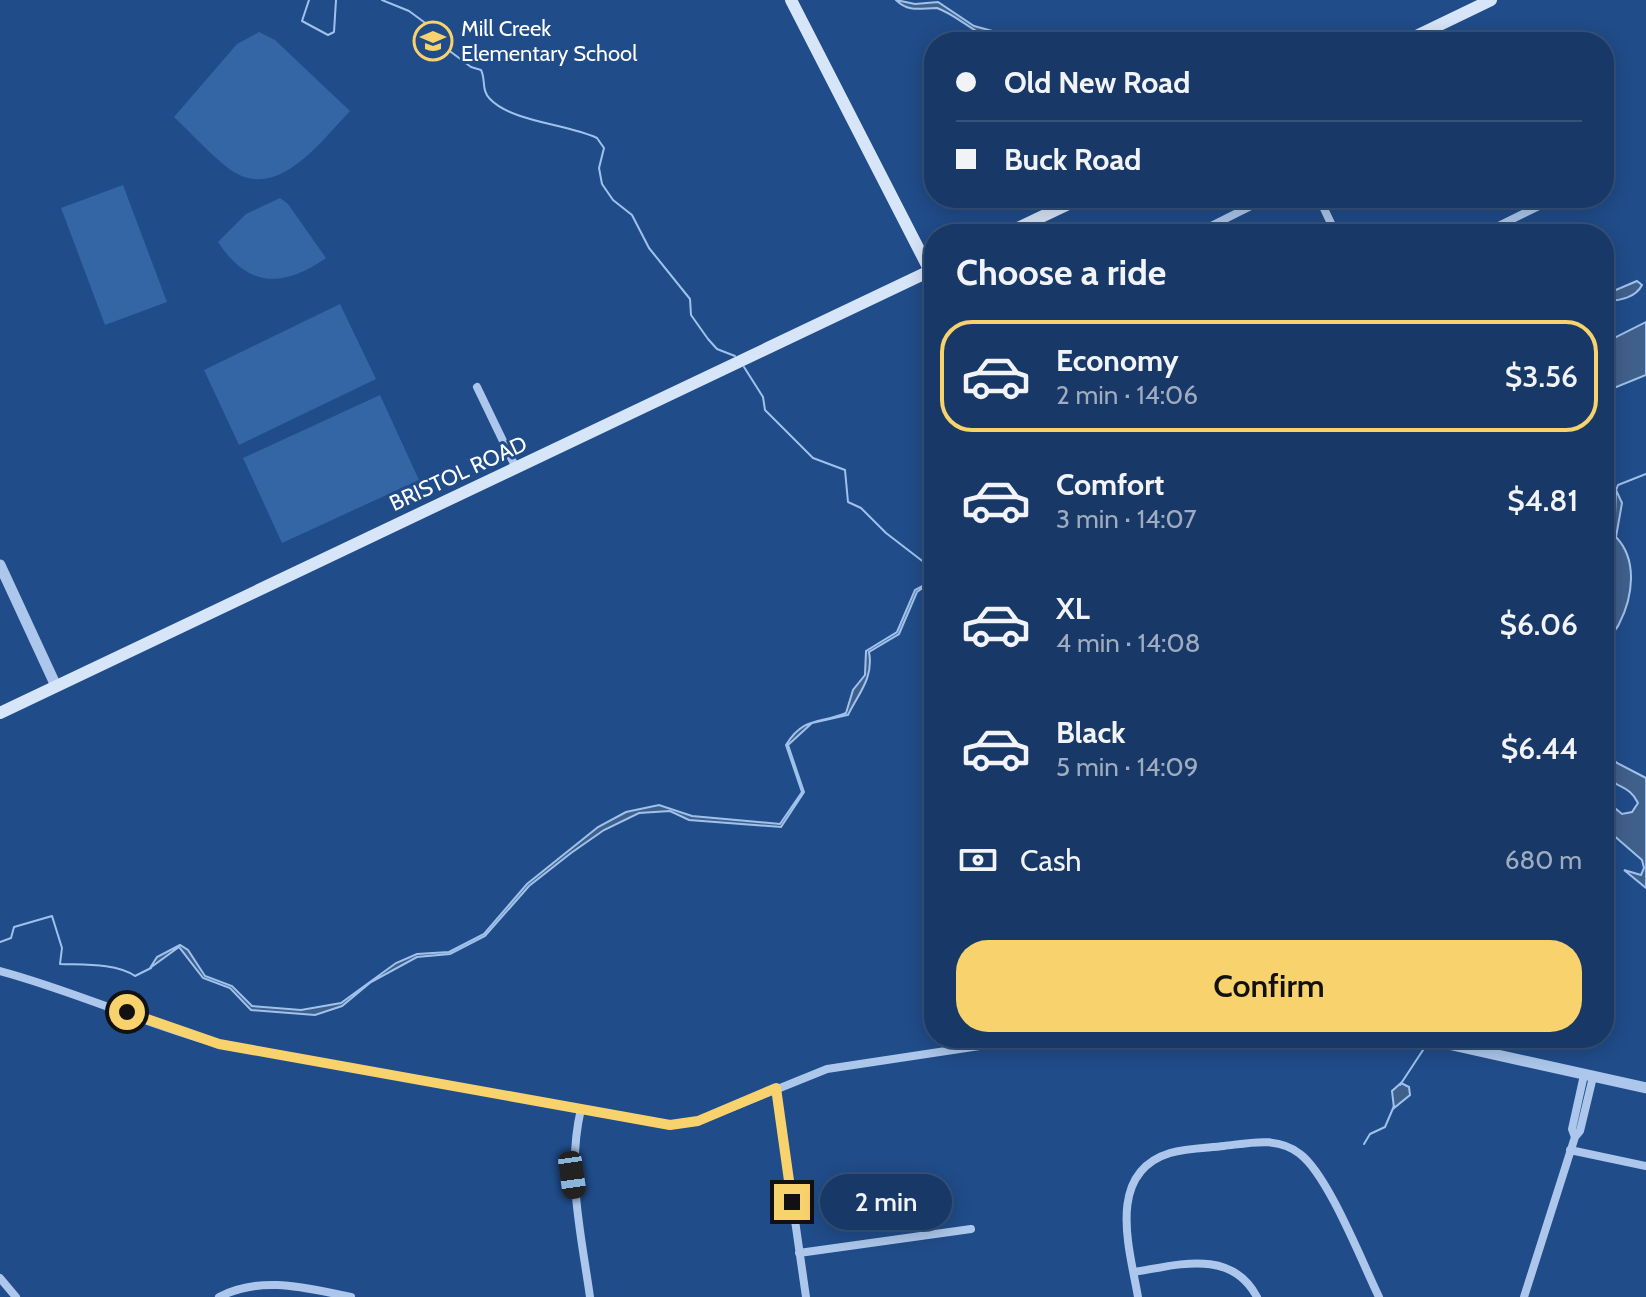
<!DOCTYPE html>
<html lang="en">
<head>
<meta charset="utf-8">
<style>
	body { margin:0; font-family:Cabin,sans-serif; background:#254470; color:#f1f3f6; height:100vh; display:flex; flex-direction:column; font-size:30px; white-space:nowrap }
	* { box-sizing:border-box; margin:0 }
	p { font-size:26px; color:#9facc0 }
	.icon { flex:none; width:44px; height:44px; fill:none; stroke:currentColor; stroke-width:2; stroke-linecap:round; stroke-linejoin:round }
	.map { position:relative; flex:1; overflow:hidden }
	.sheet { position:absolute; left:924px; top:224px; width:690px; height:824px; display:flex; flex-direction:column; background:#183967; border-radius:32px; box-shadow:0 4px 20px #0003,0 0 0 2px #36537b }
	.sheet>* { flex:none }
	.banner { position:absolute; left:924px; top:32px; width:690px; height:176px; border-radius:32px; box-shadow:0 4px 20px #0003,0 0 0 2px #36537b; display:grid; align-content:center; height:176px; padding:0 32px; background:#183967 }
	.end { position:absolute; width:36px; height:36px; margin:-18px; border:10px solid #f8d26c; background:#111; box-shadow:0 0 0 4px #111 }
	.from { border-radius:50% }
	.bubble { position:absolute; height:56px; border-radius:28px; background:#183967; box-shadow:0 4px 20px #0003,0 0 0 2px #36537b; font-size:26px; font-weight:600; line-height:56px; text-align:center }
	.car { position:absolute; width:24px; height:48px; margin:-24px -12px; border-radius:10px; box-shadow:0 0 6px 2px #0007; background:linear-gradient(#222 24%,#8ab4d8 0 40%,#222 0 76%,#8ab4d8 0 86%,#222 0) }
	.banner b { display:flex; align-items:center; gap:28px; height:76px; font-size:30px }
	.banner b+b { border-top:2px solid #36537b }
	.banner i { width:20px; height:20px; background:#f1f3f6 }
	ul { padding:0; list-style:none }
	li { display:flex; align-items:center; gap:24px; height:112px; margin:0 16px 12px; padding:0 16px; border:4px solid transparent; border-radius:32px }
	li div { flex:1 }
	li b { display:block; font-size:30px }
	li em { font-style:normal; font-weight:600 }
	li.selected { border-color:#f8d26c }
	li>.icon { width:72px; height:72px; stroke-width:1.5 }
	h2 { padding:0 32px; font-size:36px; line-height:96px }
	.pay { display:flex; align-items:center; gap:20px; height:88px; padding:0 32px; font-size:30px }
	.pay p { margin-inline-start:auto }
	.button { display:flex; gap:16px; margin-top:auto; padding:16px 32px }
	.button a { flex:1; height:92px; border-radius:32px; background:#f8d26c; color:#111; font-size:32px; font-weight:600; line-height:92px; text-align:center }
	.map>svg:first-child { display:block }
	.green { fill:#3466a6 }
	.water { fill:#40608c; stroke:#9fc2ec; stroke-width:2 }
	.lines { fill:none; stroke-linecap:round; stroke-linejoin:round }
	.stream { stroke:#9fc2ec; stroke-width:2 }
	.minor { stroke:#acc7eb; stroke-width:8 }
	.tertiary { stroke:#acc7eb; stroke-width:11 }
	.secondary { stroke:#d7e5f8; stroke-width:12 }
	.route { stroke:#f8d26c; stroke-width:10 }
	.labels { text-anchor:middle; stroke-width:6; stroke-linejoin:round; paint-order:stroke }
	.poi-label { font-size:22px; fill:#fff; stroke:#204c89; text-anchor:start }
	.street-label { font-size:22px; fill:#fff; stroke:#204c89 }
</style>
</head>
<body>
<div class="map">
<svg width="1646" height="1297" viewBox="0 0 1646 1297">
	<rect width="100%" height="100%" fill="#204c89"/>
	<path class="green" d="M259,32L275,40L350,111C321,141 276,205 228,168C209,153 192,134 174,117L237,44Z
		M123,185L167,302L105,325L61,208Z
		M280,198L288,204L326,258C283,288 248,288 218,242L246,214Z
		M340,304L376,379L239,445L204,370Z
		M380,395L419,480L282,543L243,458Z"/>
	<path class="water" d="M896,0L915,4L938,2L974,26L996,32L1011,42C980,42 964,18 937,8C921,8 909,13 896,0Z
		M1637,281L1642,285C1635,299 1618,300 1604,302V295Z
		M1646,322V375L1604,392V343Z
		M1616,490L1622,503L1616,537C1638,560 1633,597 1619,624C1616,631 1608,636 1604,645V614L1612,583L1604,566V521L1608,524L1615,515Z
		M934,580L917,592L899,634L869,652C874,678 858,694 848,715L812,723L788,745L804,792L781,827L689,820L670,811L639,813L604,830L571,853L529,886L485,936L450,954L417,957L371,982L342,1006L315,1015L251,1010L230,988L203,978L179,947L150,968L157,957L180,945L188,950L205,976L232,986L252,1006L301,1010L341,1003L396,963L417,954L449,952L484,934L527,884L598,827L626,812L659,805L692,816L780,824L802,792L786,745C804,716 820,724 846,713L853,690L865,675L866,651L897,632L915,590Z
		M1604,751L1617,763L1646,778V888L1624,870L1641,875L1644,868L1642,860L1604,827V799L1622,814L1632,812L1638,803C1626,777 1604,796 1604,751Z
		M1401,1083L1409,1087L1410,1095L1394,1108L1392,1091Z"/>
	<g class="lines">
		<path class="stream" d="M309,0L302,21L328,35L334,32L336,0
			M382,0L409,11L428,25L439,43L471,67L481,70C486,80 481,90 490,99C512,122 567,124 597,138L604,148L599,168L602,184L613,200L632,215L649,248L690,299L691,315L708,339L717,349L735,356
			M744,367L763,397L765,410L813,458L845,470L848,502L861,508L886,533L934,570
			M1615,493L1618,485L1646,474
			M0,942L11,938L14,927L52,916L62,948L60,964C83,965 116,963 135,976L151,968
			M1400,1085L1427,1044
			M1364,1144L1370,1134L1385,1127L1394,1106"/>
		<path class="minor" d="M1604,63V74
			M1319,198L1336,234
			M1195,234L1267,198
			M1482,234L1537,207L1544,198
			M477,387L516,468
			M0,971C75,991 145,1024 219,1044L670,1125L698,1121L827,1069L1032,1038
			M776,1088L806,1297
			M581,1109C566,1172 581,1233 590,1297
			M1575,1137L1572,1129L1584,1075
			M1570,1150L1646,1166
			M799,1253L971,1229
			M1134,1272C1178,1265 1231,1248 1257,1297
			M0,1278L16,1297
			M219,1297C262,1275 306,1288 351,1297
			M1138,1297C1130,1250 1105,1173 1170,1153C1187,1148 1206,1148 1224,1146C1250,1143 1278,1136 1300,1154C1328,1175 1362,1262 1379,1297
			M1524,1297L1575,1137L1580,1131L1593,1077"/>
		<path class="tertiary" d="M0,565L56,686
			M1421,1038L1646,1088"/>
		<path class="secondary" d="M791,0L930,271
			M1404,42L1491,0
			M1005,234L1081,198
			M0,713L934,269"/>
	</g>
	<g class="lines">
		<path class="route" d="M127,1012L219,1044L670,1125L698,1121L776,1088L792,1202"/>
	</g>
	<defs>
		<symbol id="school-ring" viewBox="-11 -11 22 22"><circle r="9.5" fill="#204c89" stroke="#f8d26c" stroke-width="1.5"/><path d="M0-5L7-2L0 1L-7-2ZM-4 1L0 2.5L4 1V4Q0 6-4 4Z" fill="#f8d26c"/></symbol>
	</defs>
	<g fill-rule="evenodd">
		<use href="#school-ring" x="411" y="19" width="44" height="44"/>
	</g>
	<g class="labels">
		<g class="poi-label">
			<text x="461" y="36">Mill Creek<tspan x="461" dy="25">Elementary School</tspan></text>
		</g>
		<g class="street-label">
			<text transform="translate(458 473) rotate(-25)" y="8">BRISTOL ROAD</text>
		</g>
	</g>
</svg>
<i class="end from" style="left:127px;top:1012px"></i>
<i class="end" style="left:792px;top:1202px"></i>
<div class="bubble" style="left:820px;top:1174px;width:132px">2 min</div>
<i class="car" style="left:572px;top:1175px;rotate:172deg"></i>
<div class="banner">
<b><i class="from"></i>Old New Road</b>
<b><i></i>Buck Road</b>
</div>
<section class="sheet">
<h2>Choose a ride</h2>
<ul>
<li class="selected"><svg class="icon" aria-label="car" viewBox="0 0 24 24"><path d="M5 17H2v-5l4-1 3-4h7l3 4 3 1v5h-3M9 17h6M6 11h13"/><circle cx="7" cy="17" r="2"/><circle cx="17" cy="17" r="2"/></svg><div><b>Economy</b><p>2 min · 14:06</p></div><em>$3.56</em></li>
<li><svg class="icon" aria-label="car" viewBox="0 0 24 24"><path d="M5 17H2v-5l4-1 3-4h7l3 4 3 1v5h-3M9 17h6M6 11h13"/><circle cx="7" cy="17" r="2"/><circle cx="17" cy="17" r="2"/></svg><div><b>Comfort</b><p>3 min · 14:07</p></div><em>$4.81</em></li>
<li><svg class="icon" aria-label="car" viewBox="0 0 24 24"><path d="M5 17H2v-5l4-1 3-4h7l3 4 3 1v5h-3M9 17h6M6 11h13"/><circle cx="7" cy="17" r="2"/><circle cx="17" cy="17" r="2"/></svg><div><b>XL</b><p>4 min · 14:08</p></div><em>$6.06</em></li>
<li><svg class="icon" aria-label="car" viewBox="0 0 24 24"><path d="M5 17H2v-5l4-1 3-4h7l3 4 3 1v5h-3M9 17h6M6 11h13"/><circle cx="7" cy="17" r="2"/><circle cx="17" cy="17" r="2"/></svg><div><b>Black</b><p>5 min · 14:09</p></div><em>$6.44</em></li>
</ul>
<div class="pay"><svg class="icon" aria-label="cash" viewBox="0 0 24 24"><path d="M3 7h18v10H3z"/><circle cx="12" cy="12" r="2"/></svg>Cash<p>680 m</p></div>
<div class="button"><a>Confirm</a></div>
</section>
</div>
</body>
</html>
